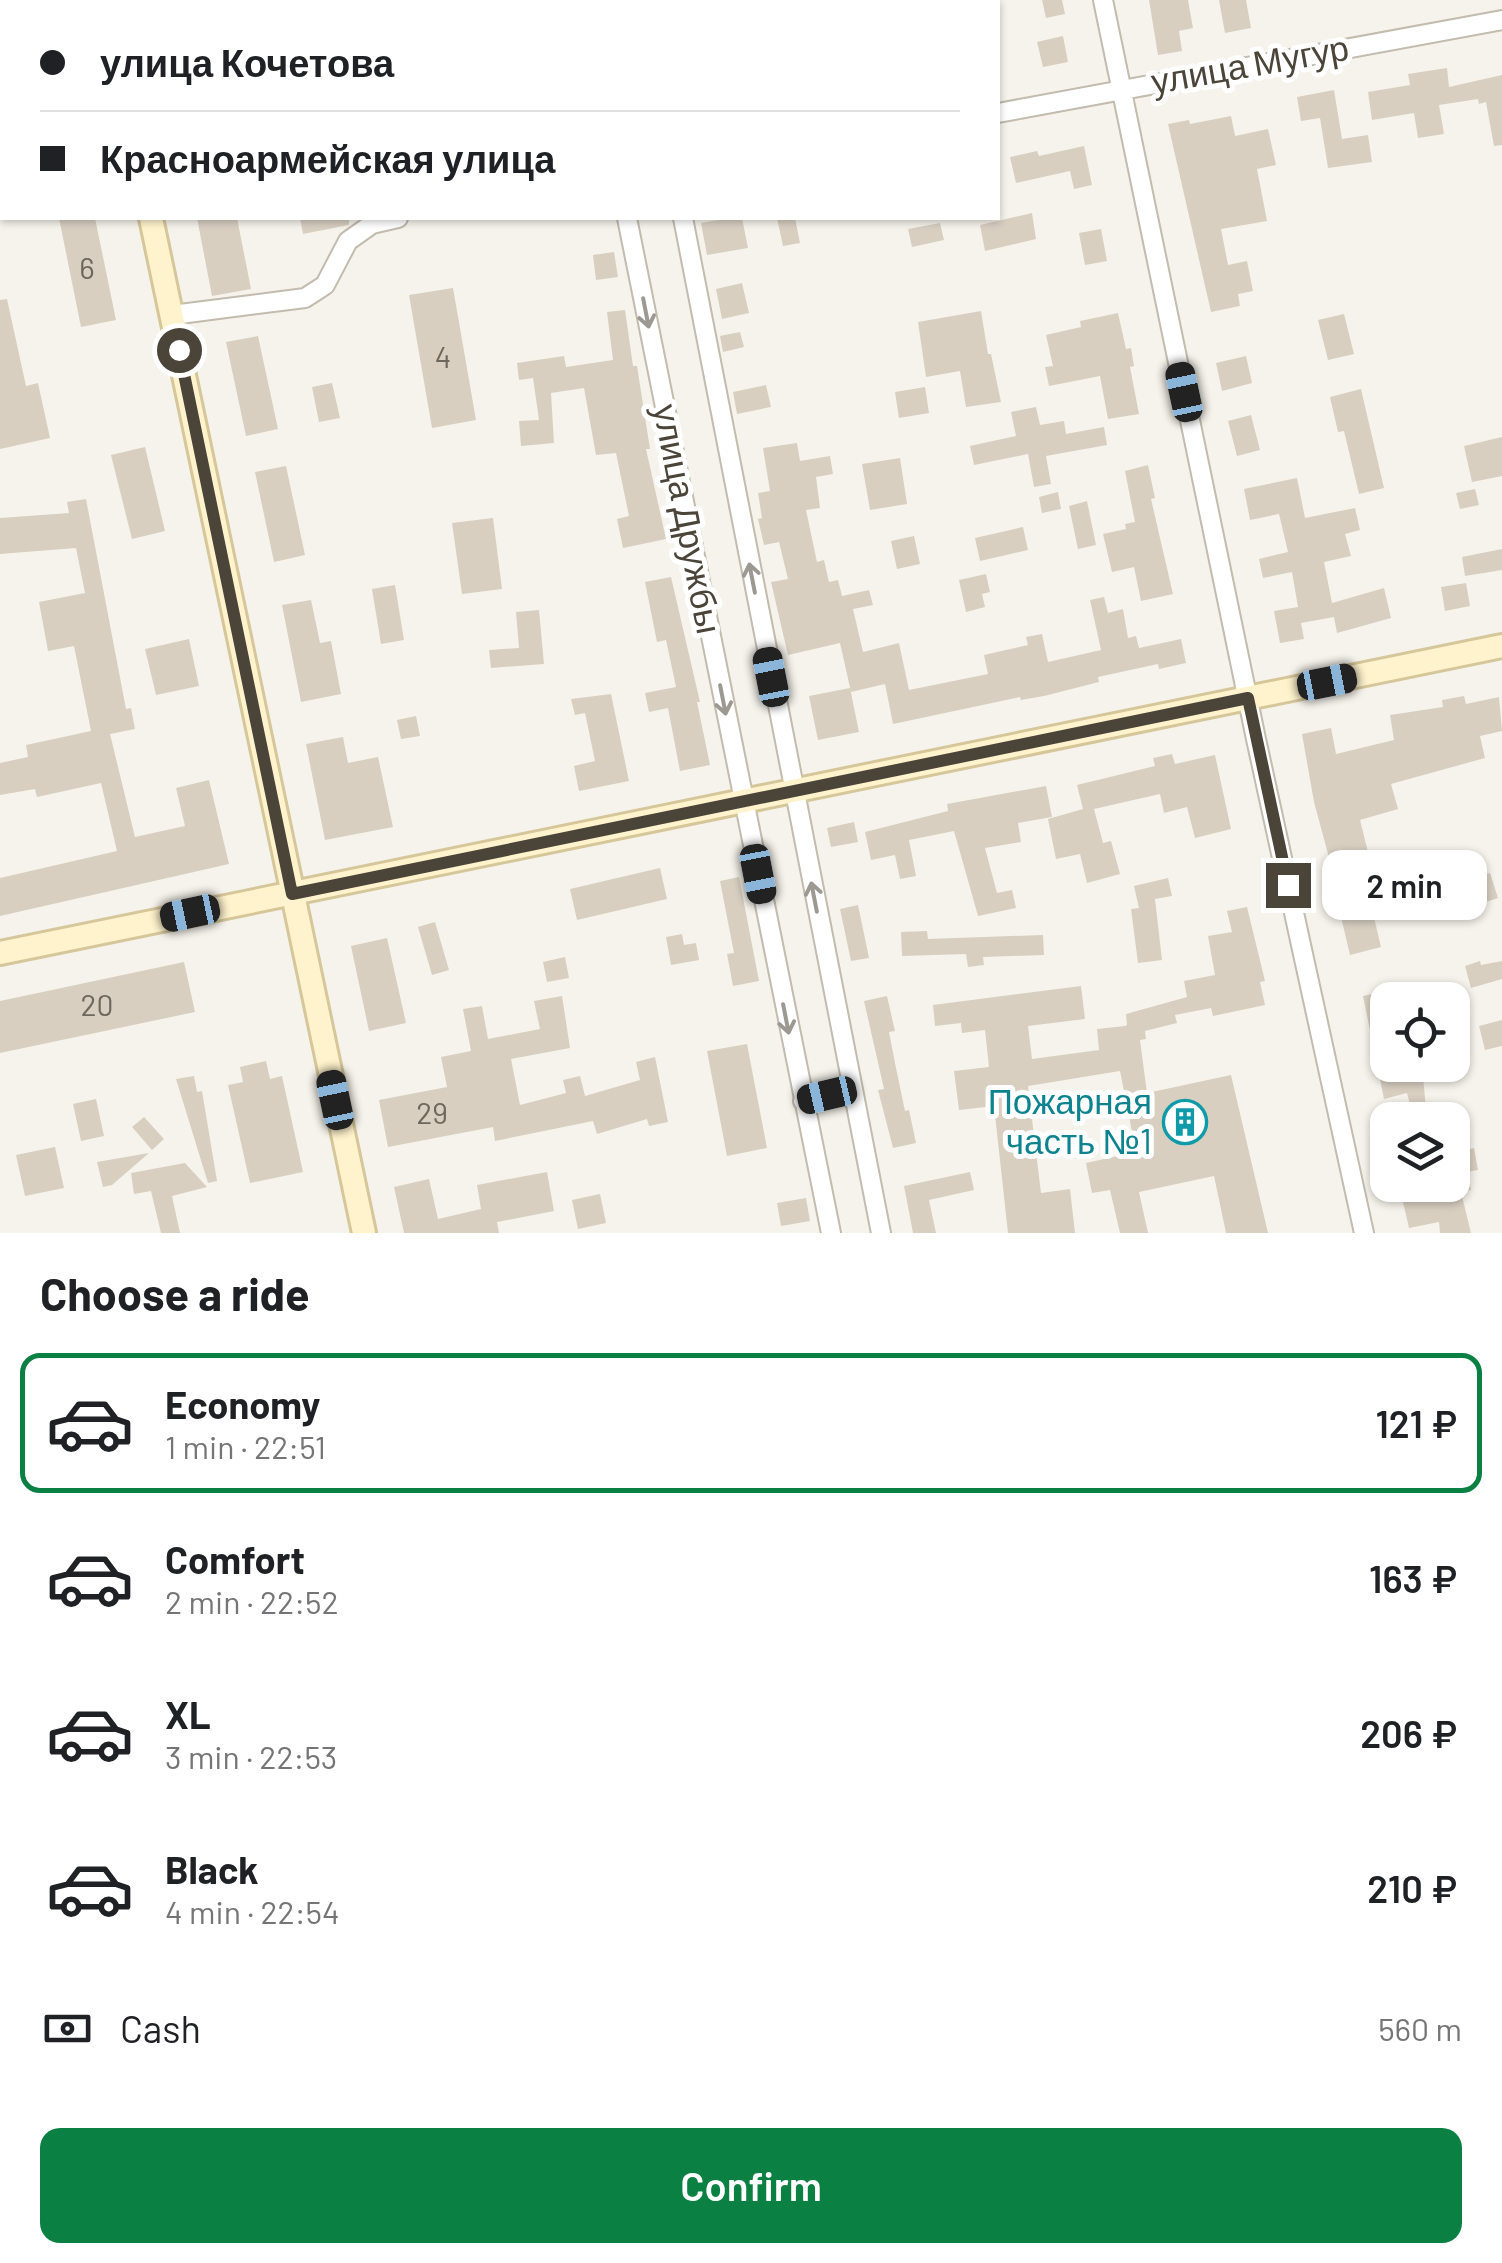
<!DOCTYPE html>
<html lang="en">
<head>
<meta charset="utf-8">
<style>
	body { margin:0; font-family:Barlow,sans-serif; background:#f2f2f2; color:#202124; height:100vh; display:flex; flex-direction:column; font-size:38px; white-space:nowrap }
	* { box-sizing:border-box; margin:0 }
	p { font-size:32px; color:#757577 }
	.icon { flex:none; width:55px; height:55px; fill:none; stroke:currentColor; stroke-width:2; stroke-linecap:round; stroke-linejoin:round }
	.map { position:relative; height:1233px; overflow:hidden }
	.side { display:flex; flex-direction:column; background:#fff; flex:1 }
	.side>* { flex:none }
	.hud { position:absolute; left:0px; top:0px; width:1000px; height:220px; box-shadow:0 2px 8px #0004; display:grid; align-content:center; height:220px; padding:0 40px; background:#fff }
	.fabs { position:absolute; left:1370px; top:982px; display:grid; gap:20px }
	.fabs a { display:grid; place-items:center; width:100px; height:100px; border-radius:20px; background:#fff; box-shadow:0 2px 8px #0004; font-size:50px }
	.end { position:absolute; width:45px; height:45px; margin:-22px; border:12px solid #4b4439; background:#fff; box-shadow:0 0 0 5px #fff }
	.from { border-radius:50% }
	.bubble { position:absolute; height:70px; border-radius:20px; background:#fff; box-shadow:0 2px 8px #0004; font-size:32px; font-weight:600; line-height:70px; text-align:center }
	.car { position:absolute; width:30px; height:60px; margin:-30px -15px; border-radius:12px; box-shadow:0 0 8px 2px #0007; background:linear-gradient(#222 24%,#8ab4d8 0 40%,#222 0 76%,#8ab4d8 0 86%,#222 0) }
	.hud b { display:flex; align-items:center; gap:35px; height:95px; font-size:38px }
	.hud b+b { border-top:2px solid #e0e0e0 }
	.hud i { width:25px; height:25px; background:#202124 }
	ul { padding:0; list-style:none }
	li { display:flex; align-items:center; gap:30px; height:140px; margin:0 20px 15px; padding:0 20px; border:5px solid transparent; border-radius:20px }
	li div { flex:1 }
	li b { display:block; font-size:38px }
	li em { font-style:normal; font-weight:600 }
	li.current { border-color:#0b8043 }
	li>.icon { width:90px; height:90px; stroke-width:1.5 }
	h2 { padding:0 40px; font-size:45px; line-height:120px }
	.pay { display:flex; align-items:center; gap:25px; height:110px; padding:0 40px; font-size:38px }
	.pay p { margin-inline-start:auto }
	.cta { display:flex; gap:20px; margin-top:auto; padding:20px 40px }
	.cta a { flex:1; height:115px; border-radius:20px; background:#0b8043; color:#fff; font-size:40px; font-weight:600; line-height:115px; text-align:center }
	.map>svg:first-child { display:block }
	.building { fill:#d8cfc1 }
	.lines { fill:none; stroke-linecap:round; stroke-linejoin:round }
	.street-casing { stroke:#c2bbae; stroke-width:22 }
	.secondary-casing { stroke:#d6c79b; stroke-width:28 }
	.street { stroke:#fff; stroke-width:18 }
	.secondary { stroke:#fff3cd; stroke-width:22 }
	.oneway { stroke:#9c9892 }
	.route { stroke:#4b4439; stroke-width:12 }
	.labels { text-anchor:middle; stroke-width:10; stroke-linejoin:round; paint-order:stroke }
	.number-label { font-size:30px; fill:#6e675b }
	.street-label { font-size:35px; fill:#4b4439; stroke:#fff }
	.culture-label { font-size:35px; fill:#0d838f; stroke:#fff; text-anchor:end }
</style>
</head>
<body>
<div class="map">
<svg width="1502" height="1233" viewBox="0 0 1502 1233">
	<rect width="100%" height="100%" fill="#f6f3ec"/>
	<path class="building" d="M1042,0H1062L1065,14L1046,18Z
		M1149,0H1188L1193,28L1179,31L1182,51L1158,55Z
		M1219,0H1246L1251,28L1225,33Z
		M1063,36L1068,62L1043,67L1037,42Z
		M1447,68L1449,87L1502,75V145L1494,146L1486,102L1479,104L1478,99L1439,105L1444,134L1418,138L1414,113L1372,120L1368,92L1410,85L1408,74Z
		M1334,90L1342,139L1368,135L1372,162L1328,168L1320,118L1301,121L1297,97Z
		M1231,116L1235,136L1268,129L1276,165L1257,169L1267,221L1221,229L1228,265L1247,261L1253,291L1238,294L1240,306L1211,312L1168,124L1189,120L1190,124Z
		M1084,146L1092,185L1074,189L1070,171L1016,183L1010,157L1037,151L1039,156Z
		M1032,213L1036,239L985,251L980,225Z
		M59,218H95L116,320L81,327Z
		M197,218H237L251,289L212,296Z
		M300,218H349V225L303,234Z
		M730,218H742L748,248L707,255L701,223Z
		M777,218H795L800,243L783,246Z
		M940,223L944,240L912,247L908,229Z
		M1101,229L1107,261L1085,265L1079,233Z
		M614,252L618,277L596,280L593,255Z
		M742,283L749,313L722,319L716,289Z
		M453,288L476,420L432,428L409,295Z
		M7,299L26,386L38,383L50,438L0,449V300Z
		M625,310L633,366H637L650,449H646L666,539L623,548L617,519L629,516L616,453L596,455L584,388L551,393L554,443L521,446L519,421L539,420L533,378L519,380L517,363L564,356L566,367L613,360L607,312Z
		M981,311L988,354H991L1001,402L966,407L960,371L926,377L918,322Z
		M1118,313L1126,349L1131,348L1134,366L1130,367L1139,414L1108,419L1100,376L1049,386L1045,367L1053,366L1046,335L1081,327L1080,321Z
		M1344,314L1354,354L1328,360L1318,320Z
		M740,332L744,347L723,352L720,336Z
		M258,336L278,429L246,436L226,342Z
		M1246,356L1252,383L1222,391L1216,363Z
		M332,383L340,418L319,422L312,387Z
		M766,385L771,407L737,414L733,392Z
		M925,387L929,413L899,418L895,392Z
		M1361,389L1384,488L1359,494L1344,431L1338,432L1330,397Z
		M1036,407L1040,425L1064,421L1066,434L1104,427L1107,445L1046,456L1051,484L1034,487L1028,454L974,465L970,446L1016,436L1011,412Z
		M1251,415L1260,450L1237,456L1228,421Z
		M1502,437V476L1472,482L1464,446Z
		M797,443L800,461L830,456L833,474L816,477L820,508L806,510L817,562L824,560L829,582L838,580L842,596L869,590L873,605L853,609L863,652L899,643L909,690L988,674L984,655L1028,645L1026,637L1042,634L1048,662L1101,650L1090,600L1104,597L1108,613L1123,609L1128,638L1136,636L1139,648L1181,639L1186,663L1159,669L1158,664L1098,677L1099,682L1044,696L1021,700L1020,697L893,724L885,684L851,692L840,643L788,655L771,582L788,579L779,542L764,545L758,519L762,518L758,493L770,491L763,448Z
		M145,447L165,531L132,539L111,455Z
		M900,458L907,504L870,510L862,464Z
		M1148,465L1155,498L1151,499L1173,594L1141,601L1134,567L1112,572L1103,534L1126,529L1125,524L1135,522L1125,471Z
		M286,466L305,555L274,562L255,472Z
		M1297,478L1305,518L1355,508L1360,530L1345,534L1351,556L1324,562L1332,603L1384,588L1391,618L1337,633L1334,617L1301,623L1304,639L1280,643L1274,611L1298,607L1292,572L1263,578L1259,559L1288,552L1279,514L1250,520L1244,489Z
		M1475,489L1479,505L1460,509L1456,493Z
		M1058,492L1061,509L1042,513L1039,497Z
		M86,499L126,709L131,708L135,729L110,734L135,837L185,826L176,788L209,780L229,864L0,916V878L117,851L101,783L37,797L35,789L0,795V763L28,757L26,745L91,731L74,646L48,651L39,602L85,593L76,548L0,554V518L69,513L67,502Z
		M1087,501L1096,545L1078,549L1069,506Z
		M493,518L502,589L462,594L452,523Z
		M1023,527L1028,550L980,561L975,538Z
		M914,536L920,564L897,569L891,541Z
		M1502,549V570L1465,576L1462,557Z
		M986,574L990,592L982,594L985,607L966,612L959,580Z
		M671,577L700,702H697L710,765L680,771L668,708L649,712L645,693L676,687L666,640L657,642L645,582Z
		M1466,583L1470,606L1445,611L1441,587Z
		M395,585L404,640L381,644L372,589Z
		M311,600L320,643L331,641L341,694L301,702L282,605Z
		M539,610L544,664L491,668L489,650L519,648L516,612Z
		M189,639L199,686L156,695L145,649Z
		M850,688L859,732L818,740L809,696Z
		M611,694L629,781L579,791L574,766L595,761L585,713L575,715L571,699Z
		M1464,696L1466,704L1499,697L1502,731L1480,736L1485,758L1391,784L1398,809L1360,820L1369,856L1331,865L1314,802L1302,734L1331,728L1336,754L1394,740L1390,715L1443,707L1442,700Z
		M416,716L420,736L401,739L397,720Z
		M343,737L348,763L378,757L393,827L325,840L306,744Z
		M1172,754L1175,764L1215,755L1231,829L1195,838L1187,807L1164,813L1160,794L1094,809L1103,843L1111,841L1120,874L1087,883L1080,854L1056,859L1048,819L1083,809L1077,785L1155,766L1153,758Z
		M1046,786L1052,817L1018,823L1021,842L985,848L997,893L1012,890L1016,908L978,916L954,831L909,840L916,876L900,879L895,855L871,860L865,832L948,811L947,804Z
		M854,822L858,842L831,847L827,828Z
		M660,868L667,899L577,920L570,889Z
		M1490,873L1498,898L1474,906L1466,881Z
		M739,877L759,981L733,986L727,954L734,953L720,881Z
		M1168,878L1172,896L1155,899L1162,960L1138,963L1131,909L1139,908L1134,886Z
		M858,905L869,958L851,961L840,909Z
		M1247,907L1265,981L1260,982L1265,1005L1213,1016L1211,1008L1175,1015L1177,1023L1145,1031L1146,1039L1140,1040L1147,1093L1231,1075L1268,1233H1226L1214,1176L1139,1192L1148,1233H1120L1110,1190L1092,1193L1086,1163L1136,1152L1120,1071L1028,1086L1041,1193L1070,1189L1075,1233H1008L994,1106L959,1110L954,1071L989,1067L985,1030L962,1033L961,1023L935,1026L933,1005L1081,986L1085,1019L1028,1026L1032,1059L1099,1050L1097,1029L1125,1026L1127,1025L1126,1014L1187,997L1184,981L1215,975L1208,936L1232,932L1227,911Z
		M1372,909L1381,947L1350,955L1341,917Z
		M435,922L449,970L432,975L418,927Z
		M927,931L928,939L1043,935L1044,955L983,957L984,965L968,967L966,954L902,956L901,932Z
		M682,934L684,945L696,943L699,960L671,965L666,937Z
		M387,938L406,1023L369,1031L351,946Z
		M565,957L569,978L547,982L543,962Z
		M1480,961L1481,965L1502,961V979L1471,988L1465,966Z
		M184,962L195,1012L0,1053V1001Z
		M1381,992L1388,1018V1065H1422L1427,1120H1414L1407,1093L1384,1099L1363,996Z
		M562,996L570,1048L511,1059L520,1105L566,1093L563,1080L580,1076L585,1096L640,1080L636,1062L655,1057L668,1122L649,1126L647,1119L597,1134L593,1121L495,1141L493,1127L388,1147L379,1100L447,1087L441,1057L471,1051L463,1009L482,1006L488,1039L540,1029L534,1001Z
		M887,996L895,1031L889,1032L896,1068L905,1111L909,1110L916,1143L893,1148L878,1090L884,1089L864,1001Z
		M1502,1020V1046L1485,1050L1479,1026Z
		M747,1044L767,1148L727,1156L707,1051Z
		M266,1061L270,1079L282,1076L303,1172L250,1183L228,1085L243,1082L240,1067Z
		M194,1076L197,1092L202,1091L217,1181L208,1183L176,1079Z
		M96,1099L104,1136L81,1141L73,1104Z
		M144,1117L164,1139L152,1150L132,1127Z
		M1459,1139L1462,1151L1474,1148L1478,1170L1467,1172L1471,1190L1461,1192L1471,1233H1440L1439,1222L1409,1228L1403,1202L1427,1197L1426,1191L1452,1186V1140Z
		M55,1147L64,1188L25,1196L16,1155Z
		M149,1153L112,1185L103,1187L97,1162Z
		M185,1163L207,1187L172,1196L180,1233H161L151,1191L134,1194L131,1173Z
		M547,1172L554,1211L497,1222L499,1233H404L394,1187L429,1179L438,1219L481,1209L477,1185Z
		M970,1172L974,1190L929,1200L936,1233H913L904,1186Z
		M600,1194L606,1223L578,1229L572,1200Z
		M806,1198L810,1221L781,1226L777,1203Z"/>
	<g class="lines">
		<defs>
			<path id="street" d="M584,0L585,2
				M639,0L640,2
				M1103,0L1256,739L1364,1233
				M998,113L1502,20
				M627,218L831,1233
				M683,218L881,1233
				M172,315L305,298L325,285L348,241L372,224L398,218
				M803,1101L852,1090"/>
			<path id="secondary" d="M104,0L105,2
				M151,218L364,1233
				M0,953L1502,646"/>
		</defs>
		<use href="#street" class="street-casing"/>
		<use href="#secondary" class="secondary-casing"/>
		<use href="#street" class="street"/>
		<use href="#secondary" class="secondary"/>
	</g>
	<defs><path id="oneway-shaft" d="M-6 0H5M1.5-3L5.5 0L1.5 3" fill="none" stroke-width="1.6" stroke-linecap="round" stroke-linejoin="round" transform="scale(2.5)"/></defs>
	<g class="oneway">
		<use href="#oneway-shaft" transform="translate(646 313) rotate(79)"/>
		<use href="#oneway-shaft" transform="translate(752 578) rotate(-101)"/>
		<use href="#oneway-shaft" transform="translate(723 700) rotate(79)"/>
		<use href="#oneway-shaft" transform="translate(814 897) rotate(-101)"/>
		<use href="#oneway-shaft" transform="translate(786 1019) rotate(79)"/>
	</g>
	<g class="lines">
		<path class="route" d="M179,350L292,894L1248,698L1288,885"/>
	</g>
	<defs>
		<symbol id="building-ring" viewBox="-11 -11 22 22"><circle r="9.5" fill="#fff" stroke="#0f9aa8" stroke-width="1.5"/><path d="M-4-6H4V6H1V3H-1V6H-4ZM-2.5-4.3h1.7v1.8h-1.7ZM.8-4.3h1.7v1.8H.8ZM-2.5-1h1.7V.8h-1.7ZM.8-1h1.7V.8H.8Z" fill="#0f9aa8"/></symbol>
	</defs>
	<g fill-rule="evenodd">
		<use href="#building-ring" x="1160" y="1097" width="50" height="50"/>
	</g>
	<g class="labels">
		<g class="number-label">
			<text x="87" y="279">6</text>
			<text x="443" y="368">4</text>
			<text x="97" y="1016">20</text>
			<text x="432" y="1124">29</text>
		</g>
		<g class="street-label">
			<text transform="translate(1250 65) rotate(-10)" y="12">улица Мугур</text>
			<text transform="translate(687 519) rotate(79)" y="12">улица Дружбы</text>
		</g>
		<g class="culture-label">
			<text x="1152" y="1114">Пожарная<tspan x="1152" dy="40">часть №1</tspan></text>
		</g>
	</g>
</svg>
<div class="fabs">
<a><svg class="icon" aria-label="locate" viewBox="0 0 24 24"><circle cx="12" cy="12" r="6"/><path d="M12 2v4M12 18v4M2 12h4M18 12h4"/></svg></a>
<a><svg class="icon" aria-label="layers" viewBox="0 0 24 24"><path d="M12 4l9 5-9 5-9-5zM3 14l9 5 9-5"/></svg></a>
</div>
<i class="end from" style="left:179px;top:350px"></i>
<i class="end" style="left:1288px;top:885px"></i>
<div class="bubble" style="left:1322px;top:850px;width:165px">2 min</div>
<i class="car" style="left:1184px;top:392px;rotate:348deg"></i>
<i class="car" style="left:771px;top:677px;rotate:349deg"></i>
<i class="car" style="left:1327px;top:682px;rotate:79deg"></i>
<i class="car" style="left:758px;top:874px;rotate:169deg"></i>
<i class="car" style="left:190px;top:913px;rotate:258deg"></i>
<i class="car" style="left:827px;top:1095px;rotate:257deg"></i>
<i class="car" style="left:335px;top:1100px;rotate:348deg"></i>
<div class="hud">
<b><i class="from"></i>улица Кочетова</b>
<b><i></i>Красноармейская улица</b>
</div>
</div>
<section class="side">
<h2>Choose a ride</h2>
<ul>
<li class="current"><svg class="icon" aria-label="car" viewBox="0 0 24 24"><path d="M5 17H2v-5l4-1 3-4h7l3 4 3 1v5h-3M9 17h6M6 11h13"/><circle cx="7" cy="17" r="2"/><circle cx="17" cy="17" r="2"/></svg><div><b>Economy</b><p>1 min · 22:51</p></div><em>121 ₽</em></li>
<li><svg class="icon" aria-label="car" viewBox="0 0 24 24"><path d="M5 17H2v-5l4-1 3-4h7l3 4 3 1v5h-3M9 17h6M6 11h13"/><circle cx="7" cy="17" r="2"/><circle cx="17" cy="17" r="2"/></svg><div><b>Comfort</b><p>2 min · 22:52</p></div><em>163 ₽</em></li>
<li><svg class="icon" aria-label="car" viewBox="0 0 24 24"><path d="M5 17H2v-5l4-1 3-4h7l3 4 3 1v5h-3M9 17h6M6 11h13"/><circle cx="7" cy="17" r="2"/><circle cx="17" cy="17" r="2"/></svg><div><b>XL</b><p>3 min · 22:53</p></div><em>206 ₽</em></li>
<li><svg class="icon" aria-label="car" viewBox="0 0 24 24"><path d="M5 17H2v-5l4-1 3-4h7l3 4 3 1v5h-3M9 17h6M6 11h13"/><circle cx="7" cy="17" r="2"/><circle cx="17" cy="17" r="2"/></svg><div><b>Black</b><p>4 min · 22:54</p></div><em>210 ₽</em></li>
</ul>
<div class="pay"><svg class="icon" aria-label="cash" viewBox="0 0 24 24"><path d="M3 7h18v10H3z"/><circle cx="12" cy="12" r="2"/></svg>Cash<p>560 m</p></div>
<div class="cta"><a>Confirm</a></div>
</section>
</body>
</html>
